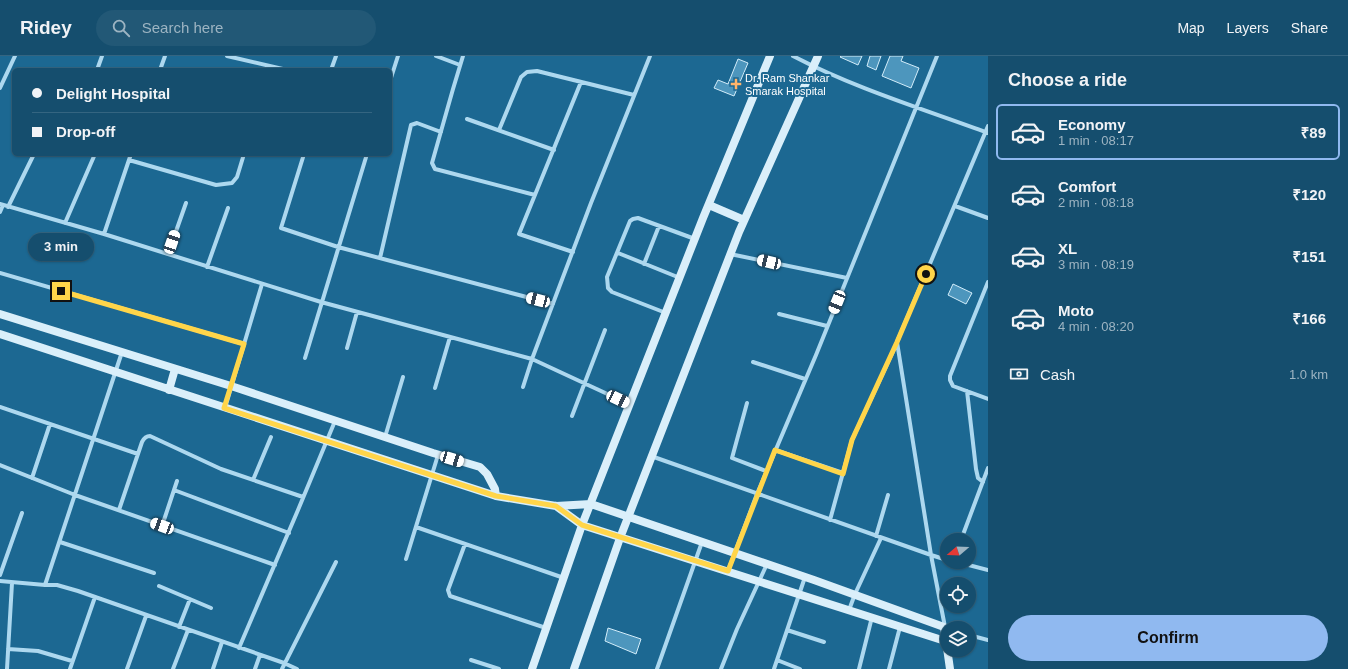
<!DOCTYPE html>
<html lang="en">
<head>
<meta charset="utf-8">
<style>
	body { margin:0; font-family:Helvetica,sans-serif; background:#225876; color:#f1f3f6; height:100vh; display:flex; flex-direction:column; font-size:15px; white-space:nowrap }
	* { box-sizing:border-box; margin:0 }
	p { font-size:13px; color:#9db4c2 }
	.icon { flex:none; width:22px; height:22px; fill:none; stroke:currentColor; stroke-width:2; stroke-linecap:round; stroke-linejoin:round }
	.map { position:relative; flex:1; overflow:hidden }
	.panel { display:flex; flex-direction:column; background:#154e6e; width:360px }
	.panel>* { flex:none }
	.banner { position:absolute; left:12px; top:12px; width:380px; height:88px; border-radius:6px; box-shadow:0 1px 3px #0004,0 0 0 1px #346581; display:grid; align-content:center; height:88px; padding:0 20px; background:#154e6e }
	.needle { width:26px; rotate:251deg }
	.buttons { position:absolute; left:940px; top:477px; display:grid; gap:8px }
	.buttons a { display:grid; place-items:center; width:36px; height:36px; border-radius:50%; background:#154e6e; box-shadow:0 1px 3px #0004,0 0 0 1px #346581; font-size:20px }
	.end { position:absolute; width:18px; height:18px; margin:-9px; border:5px solid #ffd54a; background:#111; box-shadow:0 0 0 2px #111 }
	.from { border-radius:50% }
	.bubble { position:absolute; height:28px; border-radius:14px; background:#154e6e; box-shadow:0 1px 3px #0004,0 0 0 1px #346581; font-size:13px; font-weight:700; line-height:28px; text-align:center }
	.car { position:absolute; width:12px; height:24px; margin:-12px -6px; border-radius:5px; box-shadow:0 0 3px 1px #0007; background:linear-gradient(#fff 24%,#345 0 40%,#fff 0 76%,#345 0 86%,#fff 0) }
	.banner b { display:flex; align-items:center; gap:14px; height:38px; font-size:15px }
	.banner b+b { border-top:1px solid #346581 }
	.banner i { width:10px; height:10px; background:#f1f3f6 }
	ul { padding:0; list-style:none }
	li { display:flex; align-items:center; gap:12px; height:56px; margin:0 8px 6px; padding:0 12px; border:2px solid transparent; border-radius:6px }
	li div { flex:1 }
	li b { display:block; font-size:15px }
	li em { font-style:normal; font-weight:700 }
	li.current { border-color:#90b9f0 }
	li>.icon { width:36px; height:36px; stroke-width:1.5 }
	h2 { padding:0 20px; font-size:18px; line-height:48px }
	.pay { display:flex; align-items:center; gap:10px; height:44px; padding:0 20px; font-size:15px }
	.pay p { margin-inline-start:auto }
	.primary-button { display:flex; gap:8px; margin-top:auto; padding:8px 20px }
	.primary-button a { flex:1; height:46px; border-radius:24px; background:#90b9f0; color:#111; font-size:16px; font-weight:700; line-height:46px; text-align:center }
	header { display:flex; align-items:center; gap:24px; box-sizing:border-box; height:56px; padding:0 20px; background:#154e6e; border-bottom:1px solid #346581 }
	header strong { font-size:19px }
	nav { display:flex; gap:22px; margin-inline-start:auto; font-size:14px }
	.search { width:280px; height:36px; background:#225876; display:flex; align-items:center; gap:10px; box-sizing:border-box; padding:0 14px; border-radius:22px; color:#9db4c2; font-size:15px }
	main { display:flex; flex:1; min-height:0 }
	.map>svg:first-child { display:block }
	.building { fill:#4d96bd; stroke:#d3edfa }
	.lines { fill:none; stroke-linecap:round; stroke-linejoin:round }
	.street { stroke:#add8ef; stroke-width:4 }
	.secondary { stroke:#daeffa; stroke-width:8 }
	.route { stroke:#ffd54a; stroke-width:5 }
	.poi-dot { fill:#ffb56b; stroke:#1c6892; stroke-width:1.5 }
	.labels { text-anchor:middle; stroke-width:4; stroke-linejoin:round; paint-order:stroke }
	.poi-label { font-size:11px; fill:#fff; stroke:#1c6892; text-anchor:start }
</style>
</head>
<body>
<header>
<strong>Ridey</strong>
<div class="search"><svg class="icon" aria-label="search" viewBox="0 0 24 24"><circle cx="10" cy="10" r="6"/><path d="M15 15l6 6"/></svg>Search here</div>
<nav><a>Map</a><a>Layers</a><a>Share</a></nav>
</header>
<main>
<div class="map">
<svg width="988" height="613" viewBox="0 0 988 613">
	<rect width="100%" height="100%" fill="#1c6892"/>
	<path class="building" d="M841,0H862L858,9L840,1Z
		M870,0H881L876,14L867,10Z
		M890,0H903L901,5L919,12L911,32L882,20Z
		M738,3L748,7L734,40L714,32L718,24L728,28Z
		M953,228L972,237L966,248L948,239Z
		M608,572L641,583L636,598L605,585Z"/>
	<g class="lines">
		<path class="street" d="M227,0L287,14
			M436,0L460,9
			M463,0L453,33L432,107L435,113L439,114L535,139
			M793,0C854,32 923,53 988,77
			M97,14L102,0
			M160,14L165,0
			M331,14L336,0
			M390,25L398,0
			M0,32L15,0
			M467,63L554,94
			M499,74L521,21L527,16L537,15L634,39
			M304,98L281,172L338,191L553,248
			M129,104L216,129L232,127L237,121L244,98
			M0,148L104,178L321,246L532,303L629,348
			M955,150L988,162
			M8,151L34,98
			M0,156L3,149
			M65,167L95,98
			M104,178L131,98
			M573,196L519,178L581,26
			M618,197L680,222
			M168,198L186,147
			M730,198L847,222
			M380,202L411,69L417,67L441,76
			M644,208L659,170
			M207,211L228,152
			M0,217L244,288
			M988,226L950,320V324L953,330L988,343
			M666,257L612,236L608,232L607,221L630,165L633,163L638,162L695,183
			M779,258L827,270
			M347,292L357,256
			M305,302L367,98
			M753,306L805,323
			M523,331L532,303L591,147L650,0
			M435,332L450,281
			M967,335L976,413L978,422L983,426
			M747,347L732,402L766,415
			M0,351L138,398
			M225,352L262,228
			M572,360L605,274
			M385,381L403,321
			M775,394L843,417
			M651,400L931,499L947,504
			M0,409L75,439L275,509
			M32,422L50,368
			M253,424L271,381
			M174,434L289,477
			M119,454L142,386C144,382 146,380 150,380L221,413L303,441
			M830,464L852,384L897,287
			M162,470L177,425
			M416,471L564,522
			M876,480L888,439
			M961,484L988,412
			M60,486L154,517
			M465,488L448,534L450,540L546,572
			M406,503L438,399
			M957,506L988,514
			M728,515L757,438L816,299L937,0
			M0,519L22,457
			M0,525L45,529L122,296
			M45,529H57L78,535L284,607L297,613
			M159,530L211,552
			M849,554L855,538L881,482
			M179,571L190,543
			M945,571L931,499L897,286L988,70
			M787,574L824,586
			M969,579L988,584
			M239,592L298,454L335,365
			M8,593L38,595L72,605
			M471,604L499,613
			M777,604L800,613
			M7,613L12,527
			M70,613L95,541
			M127,613L146,560
			M173,613L188,574
			M213,613L222,586
			M255,613L260,599
			M282,613L336,506
			M657,613L702,486
			M721,613L737,573L767,508
			M774,613L805,521
			M859,613L872,561
			M889,613L900,571"/>
		<path class="secondary" d="M709,149L744,164
			M0,258L231,330L433,397L480,411L487,418L495,433L496,440
			M0,278L496,440L556,450L591,448L814,524L944,571L950,613
			M169,334L175,313
			M556,450L582,469L945,585
			M532,613L582,469L703,162L770,0
			M574,613L620,482L739,176L818,0"/>
	</g>
	<g class="lines">
		<path class="route" d="M61,235L244,288L224,352L496,440L556,450L582,469L728,515L775,394L843,418L852,384L897,286L926,218"/>
	</g>
	<path class="poi-dot" d="M734 22h4v4h4v4h-4v4h-4v-4h-4v-4h4z"/>
	<g class="labels">
		<g class="poi-label">
			<text x="745" y="26">Dr. Ram Shankar<tspan x="745" dy="13">Smarak Hospital</tspan></text>
		</g>
	</g>
</svg>
<div class="buttons">
<a><svg class="needle" viewBox="-14 -14 28 28"><path d="M0-13l5 13h-10z" fill="#e53935"/><path d="M0 13l5-13h-10z" fill="#9db4c2"/></svg></a>
<a><svg class="icon" aria-label="locate" viewBox="0 0 24 24"><circle cx="12" cy="12" r="6"/><path d="M12 2v4M12 18v4M2 12h4M18 12h4"/></svg></a>
<a><svg class="icon" aria-label="layers" viewBox="0 0 24 24"><path d="M12 4l9 5-9 5-9-5zM3 14l9 5 9-5"/></svg></a>
</div>
<i class="end from" style="left:926px;top:218px"></i>
<i class="end" style="left:61px;top:235px"></i>
<div class="bubble" style="left:28px;top:177px;width:66px">3 min</div>
<i class="car" style="left:172px;top:186px;rotate:19deg"></i>
<i class="car" style="left:769px;top:206px;rotate:283deg"></i>
<i class="car" style="left:538px;top:244px;rotate:285deg"></i>
<i class="car" style="left:837px;top:246px;rotate:202deg"></i>
<i class="car" style="left:618px;top:343px;rotate:115deg"></i>
<i class="car" style="left:452px;top:403px;rotate:107deg"></i>
<i class="car" style="left:162px;top:470px;rotate:290deg"></i>
<div class="banner">
<b><i class="from"></i>Delight Hospital</b>
<b><i></i>Drop-off</b>
</div>
</div>
<section class="panel">
<h2>Choose a ride</h2>
<ul>
<li class="current"><svg class="icon" aria-label="car" viewBox="0 0 24 24"><path d="M5 17H2v-5l4-1 3-4h7l3 4 3 1v5h-3M9 17h6M6 11h13"/><circle cx="7" cy="17" r="2"/><circle cx="17" cy="17" r="2"/></svg><div><b>Economy</b><p>1 min · 08:17</p></div><em>₹89</em></li>
<li><svg class="icon" aria-label="car" viewBox="0 0 24 24"><path d="M5 17H2v-5l4-1 3-4h7l3 4 3 1v5h-3M9 17h6M6 11h13"/><circle cx="7" cy="17" r="2"/><circle cx="17" cy="17" r="2"/></svg><div><b>Comfort</b><p>2 min · 08:18</p></div><em>₹120</em></li>
<li><svg class="icon" aria-label="car" viewBox="0 0 24 24"><path d="M5 17H2v-5l4-1 3-4h7l3 4 3 1v5h-3M9 17h6M6 11h13"/><circle cx="7" cy="17" r="2"/><circle cx="17" cy="17" r="2"/></svg><div><b>XL</b><p>3 min · 08:19</p></div><em>₹151</em></li>
<li><svg class="icon" aria-label="car" viewBox="0 0 24 24"><path d="M5 17H2v-5l4-1 3-4h7l3 4 3 1v5h-3M9 17h6M6 11h13"/><circle cx="7" cy="17" r="2"/><circle cx="17" cy="17" r="2"/></svg><div><b>Moto</b><p>4 min · 08:20</p></div><em>₹166</em></li>
</ul>
<div class="pay"><svg class="icon" aria-label="cash" viewBox="0 0 24 24"><path d="M3 7h18v10H3z"/><circle cx="12" cy="12" r="2"/></svg>Cash<p>1.0 km</p></div>
<div class="primary-button"><a>Confirm</a></div>
</section>
</main>
</body>
</html>
